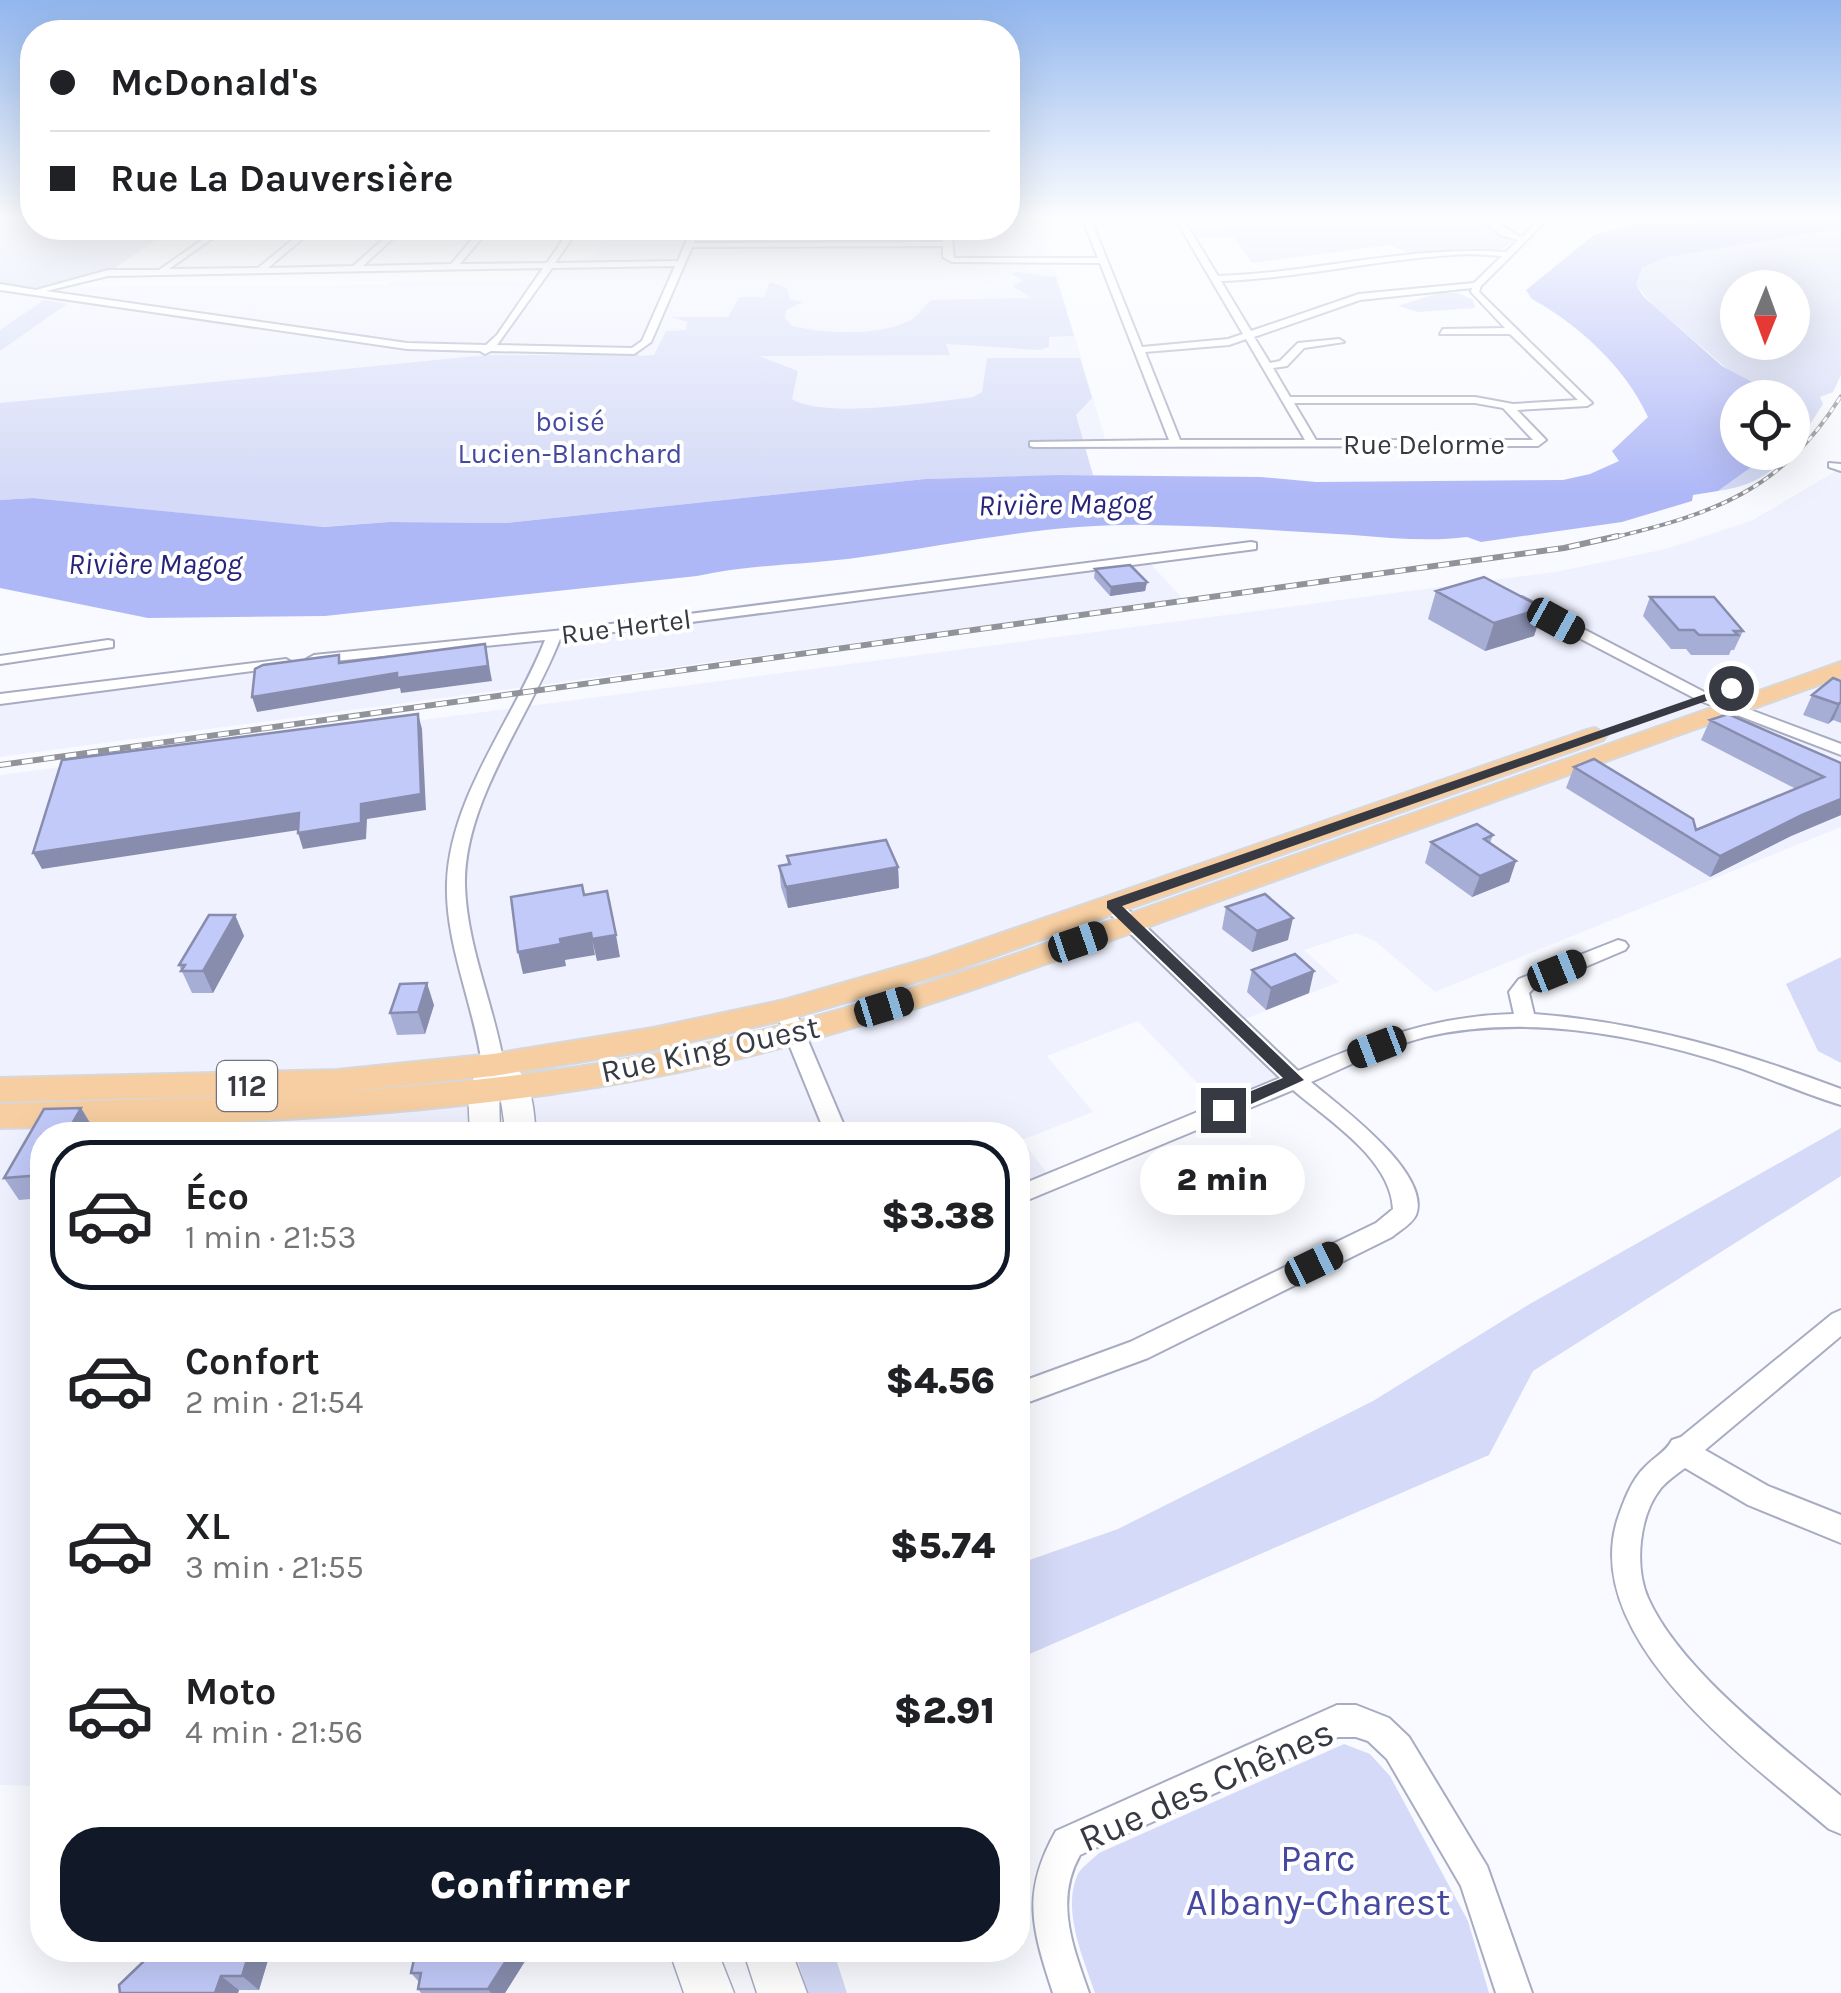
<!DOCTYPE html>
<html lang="fr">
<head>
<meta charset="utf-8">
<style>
	body { margin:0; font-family:Karla,sans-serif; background:#f6f6f6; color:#202124; height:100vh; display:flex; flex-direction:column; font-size:38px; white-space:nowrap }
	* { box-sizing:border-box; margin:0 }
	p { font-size:32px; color:#757577 }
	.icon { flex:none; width:55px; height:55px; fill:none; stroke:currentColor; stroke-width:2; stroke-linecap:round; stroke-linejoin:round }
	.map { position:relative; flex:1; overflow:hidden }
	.sheet { position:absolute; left:30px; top:1122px; width:1000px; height:840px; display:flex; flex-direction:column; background:#fff; border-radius:40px; box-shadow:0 10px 40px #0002 }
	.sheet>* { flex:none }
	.banner { position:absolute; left:20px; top:20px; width:1000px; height:220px; border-radius:40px; box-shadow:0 10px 40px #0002; display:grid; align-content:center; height:220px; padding:0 30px; background:#fff }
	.needle { width:65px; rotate:181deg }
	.buttons { position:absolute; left:1720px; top:270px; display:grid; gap:20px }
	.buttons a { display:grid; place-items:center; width:90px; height:90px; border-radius:50%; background:#fff; box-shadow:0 10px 40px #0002; font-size:50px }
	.end { position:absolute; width:45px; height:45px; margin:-22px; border:12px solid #383a43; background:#fff; box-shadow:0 0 0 5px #fff }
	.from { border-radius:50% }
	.bubble { position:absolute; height:70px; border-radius:35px; background:#fff; box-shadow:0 10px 40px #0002; font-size:32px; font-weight:800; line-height:70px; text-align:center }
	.car { position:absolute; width:30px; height:60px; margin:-30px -15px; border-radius:12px; box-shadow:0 0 8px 2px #0007; background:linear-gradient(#222 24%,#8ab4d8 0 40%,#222 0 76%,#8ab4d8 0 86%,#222 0) }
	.banner b { display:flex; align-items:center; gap:35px; height:95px; font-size:38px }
	.banner b+b { border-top:2px solid #e0e0e0 }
	.banner i { width:25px; height:25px; background:#202124 }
	ul { padding:18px 0 0; list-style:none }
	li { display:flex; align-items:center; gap:30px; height:150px; margin:0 20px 15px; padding:0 10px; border:5px solid transparent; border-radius:40px }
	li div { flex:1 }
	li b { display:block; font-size:38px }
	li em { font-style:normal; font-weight:800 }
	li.selected { border-color:#111827 }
	li>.icon { width:90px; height:90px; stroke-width:1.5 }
	.button { display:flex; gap:20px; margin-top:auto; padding:20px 30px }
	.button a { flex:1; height:115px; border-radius:40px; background:#111827; color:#fff; font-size:40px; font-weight:800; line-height:115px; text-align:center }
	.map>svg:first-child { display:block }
	.built { fill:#eff1fe }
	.green { fill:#d4daf7; fill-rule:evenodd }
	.water { fill:#afb8f7 }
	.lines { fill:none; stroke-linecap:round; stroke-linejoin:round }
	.street-casing { stroke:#a8acc2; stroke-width:4 }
	.secondary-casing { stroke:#a8acc2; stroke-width:3 }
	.primary-casing { stroke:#d7d8d9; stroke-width:4 }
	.street { fill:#fff; fill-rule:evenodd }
	.secondary { fill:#fff; fill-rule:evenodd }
	.primary { fill:#f7cea1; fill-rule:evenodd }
	.rail-far1-casing { stroke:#91939a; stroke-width:4 }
	.rail-casing { stroke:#91939a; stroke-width:6 }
	.rail-far1 { stroke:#fff; stroke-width:2.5; stroke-dasharray:6; stroke-linecap:butt }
	.rail { stroke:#fff; stroke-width:4; stroke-dasharray:11; stroke-linecap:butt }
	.wall { fill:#a7aed6 }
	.shaded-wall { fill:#888dae }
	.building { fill:#c2caf9; stroke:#888dae; stroke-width:2.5 }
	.route { fill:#383a43 }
	.labels { text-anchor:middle; stroke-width:8; stroke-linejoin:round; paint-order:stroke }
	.far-park-label { font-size:28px; fill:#4548a1; stroke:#fff }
	.far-street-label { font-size:28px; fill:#383a43; stroke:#fff }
	.far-water-label { font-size:30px; font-style:italic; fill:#28247b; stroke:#fff }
	.shield { fill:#fff; stroke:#74757b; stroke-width:2.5 }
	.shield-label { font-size:30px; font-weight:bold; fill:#383a43 }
	.street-label { font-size:32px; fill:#383a43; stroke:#fff }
	.near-street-label { font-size:38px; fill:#383a43; stroke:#fff }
	.near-park-label { font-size:38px; fill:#4548a1; stroke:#fff }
</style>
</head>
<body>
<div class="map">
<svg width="1841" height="1993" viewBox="0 0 1841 1993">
	<rect width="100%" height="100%" fill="#f9faff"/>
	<path class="built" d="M1008,215H1039L1105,439L731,441L0,411V287L387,285L391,281H537L548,263H587L611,228H1008Z
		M1185,215H1275L1281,223L1193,229Z
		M1841,468V827L1435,992L1375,941L1356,933L1304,950L1339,982L1235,1023L1295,1080L1223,1110L1138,1021L1047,1056L1093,1112L1022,1140L1053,1181L1018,1195V1135H42V1786L0,1785V775L1555,572L1666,549L1753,520Z
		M1146,559L1183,599L0,757V699Z"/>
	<path class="green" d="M1367,215H1474L1500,235L1514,240L1501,250L1414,255L1389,245L1252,263L1233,237H1197L1193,229H1227L1225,224C1263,224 1333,228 1367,215Z
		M0,218H32V228H173L108,273L36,292L0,287Z
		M1841,228V375L1833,392L1820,397L1823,404L1805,432L1796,436L1793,447L1792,398L1760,397L1655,307L1636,285L1642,268L1667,257ZM1738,288H1792V342H1738Z
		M1015,272L1056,277L1074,336L1049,337V347L1040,350L946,344L950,355L759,356L798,371L792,399C823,419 934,402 973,397L982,392L987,358H1080L1092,398L1076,415L1093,475L925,479L505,523L389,522L320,527L33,498L0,500V403L486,355H586L634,351L640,356L654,355L666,331L686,330L687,322L672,317H728L739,297H764L770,282L787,288L790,299L803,302L786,310L785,318L792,326C826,334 874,336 907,322C916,318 924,307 931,300L1031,298L1012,286L1023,281L1012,274Z
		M1439,293H1458L1473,300L1475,308L1418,312L1398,306Z
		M44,300L67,304L0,351V330Z
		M1752,453H1787C1771,477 1746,487 1718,491L1757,463Z
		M1841,957V1063L1818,1051L1786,984Z
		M1841,1128V1176L1533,1371L1489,1455L1018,1659V1564L1118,1529L1373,1401L1528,1305Z
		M1344,1744L1370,1754L1390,1776L1468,1921L1489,1993H1095C1084,1960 1062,1911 1077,1876C1080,1868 1092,1860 1099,1853Z
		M794,1950H833L847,1993H808Z"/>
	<path class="water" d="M1757,215H1841V228L1667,257L1642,268L1636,285L1644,297L1722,366L1754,383L1751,386L1760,397L1738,398V452L1753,453L1757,463L1718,491L1693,495L1692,501L1622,522L1481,542L1467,537C1430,542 1390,538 1353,535C1285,531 1217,526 1149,525C1050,523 959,544 862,557C807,565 751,564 697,576L325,616L148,618L0,588V500L33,498L323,527L389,522L505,523L925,479L1058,475L1261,477L1316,482L1563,480L1590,474L1619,461L1612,451L1648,417C1626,368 1579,325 1532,299L1526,290L1594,235L1634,224H1688Z"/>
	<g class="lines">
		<defs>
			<path id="street" d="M1081,215H1089L1142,347L1228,339L1243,334L1173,215H1181L1218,276C1315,273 1409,245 1506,252L1518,240L1501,235L1476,215C1492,215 1506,231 1522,237L1543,215H1552L1481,286L1479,292L1592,403L1587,406L1517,410L1546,440L1538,446L1034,447L1030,446V442L1169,440L1100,263L952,262L943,257V246L692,247L651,342L634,354L491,351L485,354L480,351L407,349L0,290V284L36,290L108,270H159L219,228H227L169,269L258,268L307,228H315L268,268L353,266L396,228H404L363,266L451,264L482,228H490L460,264L547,263L571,228H579L555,263L678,261L692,228H700L694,243L943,242V228H951L954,258H1098ZM1471,254L1502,256L1474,283L1359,294L1251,331L1221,281C1305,278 1387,257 1471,254ZM675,266L642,341L632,348L497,345L552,268ZM543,268L497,335L486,345L407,343L46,291L108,276ZM1472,288L1471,292L1505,328L1443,329L1440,334H1510L1578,400L1513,404L1475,397H1290L1273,368L1287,366L1304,348L1344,342L1339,339L1298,343L1280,361L1270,363L1254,337L1360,300ZM1246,339L1305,440H1180L1145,352L1229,345ZM1294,403H1475L1503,408L1533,440H1316Z
				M1829,463L1841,464V471L1829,467Z
				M1251,542L1256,543V549L560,639C530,716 463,802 465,886C467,947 494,1005 504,1065L500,1070H486L482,1065C474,1005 445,944 447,883C450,796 514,719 545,640L314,663L307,659L314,655L564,630Z
				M1512,597H1522L1708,694L1841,744V755L1698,700L1512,603Z
				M108,640L113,641V647L0,664V656Z
				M286,659L293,663L291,666L0,704V694Z
				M1112,899L1119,901L1298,1071C1372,1040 1433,1016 1514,1014L1509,992L1519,979L1618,940L1625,942L1628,946L1625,950L1533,989L1529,993L1534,1014C1641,1022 1741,1051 1841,1089V1105C1807,1095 1774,1080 1740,1068C1641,1035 1528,1013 1425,1037C1386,1047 1348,1066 1311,1082C1339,1106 1432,1173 1416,1215C1412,1224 1399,1231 1392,1237L1148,1358L1018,1406V1383L1130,1342L1376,1223L1393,1209C1391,1159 1328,1120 1293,1090L1018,1204V1186L1280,1078L1105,909L1103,905L1105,901Z
				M785,1003L795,1010L848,1135H826L775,1010Z
				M1841,1310V1336L1705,1450L1768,1486L1841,1515V1543L1748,1505L1685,1468C1677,1474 1668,1480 1661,1488C1639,1515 1634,1566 1648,1598C1680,1670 1781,1746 1841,1796V1834L1829,1829C1750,1762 1581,1641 1617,1521C1623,1503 1631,1480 1645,1467C1654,1457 1666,1452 1672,1440L1681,1437L1832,1314Z
				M1337,1705H1356L1389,1718L1409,1737L1487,1866L1532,1993H1496L1461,1886L1387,1759L1368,1741L1356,1737H1338L1080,1855C1054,1901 1073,1947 1089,1993H1053C1032,1929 1021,1893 1056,1831Z"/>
			<path id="secondary" d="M493,1055C532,1066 533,1101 536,1135H506L499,1087L500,1135H470L468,1091L483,1058Z
				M669,1950H717L734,1993H684Z
				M743,1950H791L807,1993H757Z"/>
			<path id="primary" d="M1841,662V677C1633,751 1425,826 1218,901C1041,966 863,1034 678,1072C455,1118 227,1124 0,1128V1104L330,1093L0,1102V1078L337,1070L493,1054L653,1028L784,1000L930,958L1587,730L1595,728L1607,735L1603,740L950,972L785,1020L653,1050L493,1076L341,1092C455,1083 569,1072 680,1049C790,1027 896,994 1002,959Z"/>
		</defs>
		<use href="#street" class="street-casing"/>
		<use href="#secondary" class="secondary-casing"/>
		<use href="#primary" class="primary-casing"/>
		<use href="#street" class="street"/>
		<use href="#secondary" class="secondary"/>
		<use href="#primary" class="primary"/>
		<defs>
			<path id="rail-far1" d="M1607,539C1713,514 1781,492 1841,396"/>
			<path id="rail" d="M0,765L1564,548L1618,536"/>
		</defs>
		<use href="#rail-far1" class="rail-far1-casing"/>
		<use href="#rail" class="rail-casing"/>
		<use href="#rail-far1" class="rail-far1"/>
		<use href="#rail" class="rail"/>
	</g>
	<path class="wall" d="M1095,569L1147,582L1145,591L1110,596L1094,578Z
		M1436,591L1543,608L1534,636L1485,651L1428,619Z
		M1650,597L1743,631L1734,650H1731L1729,655H1691L1686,649H1671L1643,616Z
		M1841,681V723L1833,720L1828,724L1803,715L1812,695Z
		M1710,720L1841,763V815L1791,836L1710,877L1566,788L1574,767L1696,830L1796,789L1701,740Z
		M1493,835L1490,843L1516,861L1509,882L1472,897L1425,863L1431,842Z
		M787,856L898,867L899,888L788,908L781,887L779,866L788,865Z
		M1226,907L1288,940L1252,952L1222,929Z
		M235,915L244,936L213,993H192L179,965Z
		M1252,970L1309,993L1266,1010L1247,992Z
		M434,1005L425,1034L397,1035L390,1013Z
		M81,1108L94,1129H99L103,1135H42V1198L19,1200L4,1178L44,1109Z
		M140,1950H271L259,1990H239L238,1993H120L143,1962Z
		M416,1950H532L505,1993H421L418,1989L419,1982L411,1973Z"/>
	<path class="shaded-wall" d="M1147,582L1145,591L1110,596L1111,587Z
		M1543,608L1534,636L1485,651L1494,623Z
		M485,644L492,681L401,693L400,688L257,712L252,697L397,673Z
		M1841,702L1833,720L1828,724L1838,704Z
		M418,714L422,729L426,810L367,819L366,839L303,849L298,833L361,804Z
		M1841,799V815L1791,836L1710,877L1720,856L1802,815Z
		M299,813L305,829L42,869L33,853Z
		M1516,861L1509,882L1472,897L1480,876Z
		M898,867L899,888L788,908L786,887Z
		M235,915L244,936L213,993L203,971Z
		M1293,918L1288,940L1252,952L1257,931Z
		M591,933L595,955L565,960L566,966L523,974L518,952L560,939Z
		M616,935L620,957L597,961L592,939Z
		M1314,971L1309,993L1266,1010L1271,988Z
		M427,983L434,1005L425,1034L418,1012Z
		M81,1108L94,1130L69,1129Z
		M250,1950H271L259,1990L242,1976Z
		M513,1950H532L505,1993H491L488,1989Z
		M221,1976L239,1990L238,1993H215Z"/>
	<path class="building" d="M1130,565L1147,582L1111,587L1095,569Z
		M1484,577L1543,608L1494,623L1436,591Z
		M1650,597H1714L1743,631H1734L1738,635H1699L1694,630H1679Z
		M485,644L488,666L397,678V673L252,697L255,669L263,665L339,655V663Z
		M1833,678L1841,681V702L1838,704L1812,695Z
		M418,714L421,794L361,804V823L298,833L299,813L33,853L62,760Z
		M1728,714L1841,763V799L1802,815L1720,856L1574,767L1594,759L1693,819L1696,830L1824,777L1710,720Z
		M1477,824L1493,835L1484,839L1516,861L1480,876L1431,842Z
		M886,840L898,867L786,887L779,866L790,864L787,856Z
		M582,885L584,895L607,891L616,935L592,939L591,933L560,939L561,944L518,952L511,897Z
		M1265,894L1293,918L1257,931L1226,907Z
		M209,915H235L203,971H181L185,965H179Z
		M1295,954L1314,971L1271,988L1252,970Z
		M427,983L418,1012L390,1013L400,984Z
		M81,1108L69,1129H99L96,1135H42V1175L4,1178L44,1109Z
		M140,1950H250L242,1976H221L215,1993H120L119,1985L143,1962Z
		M416,1950H513L488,1989H418L421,1973H411Z"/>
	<linearGradient id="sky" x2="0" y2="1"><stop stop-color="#91b6ee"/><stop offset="0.44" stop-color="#fcfdff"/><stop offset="1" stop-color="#fcfdff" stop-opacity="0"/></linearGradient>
	<rect width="1841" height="494" fill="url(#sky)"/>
	<path class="route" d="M1731,685L1735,691L1122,906L1304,1080L1229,1114H1217V1105L1283,1078L1107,908V901Z"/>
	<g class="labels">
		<g class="far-park-label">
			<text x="570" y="431">boisé<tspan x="570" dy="32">Lucien-Blanchard</tspan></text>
		</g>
		<g class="far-street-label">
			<text x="1424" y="454">Rue Delorme</text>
			<text transform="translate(626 626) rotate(-7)" y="10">Rue Hertel</text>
		</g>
		<g class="far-water-label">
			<text transform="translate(1065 504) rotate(-1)" y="10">Rivière Magog</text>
			<text x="155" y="574">Rivière Magog</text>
		</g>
		<rect class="shield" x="217" y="1061" width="60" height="50" rx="8"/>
		<g class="shield-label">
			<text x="247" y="1096">112</text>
		</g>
		<g class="street-label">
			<text transform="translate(710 1049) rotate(-12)" y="11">Rue King Ouest</text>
		</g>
		<g class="near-street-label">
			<text transform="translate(1206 1785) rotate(-24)" y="13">Rue des Chênes</text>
		</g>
		<g class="near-park-label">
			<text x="1318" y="1871">Parc<tspan x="1318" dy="44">Albany-Charest</tspan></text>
		</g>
	</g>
</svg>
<div class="buttons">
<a><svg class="needle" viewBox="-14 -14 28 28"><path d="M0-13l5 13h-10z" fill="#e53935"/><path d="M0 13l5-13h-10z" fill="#757577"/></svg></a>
<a><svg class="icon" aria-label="locate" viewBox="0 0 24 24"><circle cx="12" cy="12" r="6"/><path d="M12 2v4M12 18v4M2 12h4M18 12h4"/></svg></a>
</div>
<i class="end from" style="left:1731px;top:688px"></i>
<i class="end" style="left:1223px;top:1110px"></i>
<div class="bubble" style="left:1140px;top:1145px;width:165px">2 min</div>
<i class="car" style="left:1556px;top:621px;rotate:119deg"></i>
<i class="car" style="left:1078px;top:942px;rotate:71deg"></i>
<i class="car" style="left:1557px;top:971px;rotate:68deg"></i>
<i class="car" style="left:884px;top:1007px;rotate:73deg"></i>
<i class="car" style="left:1377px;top:1047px;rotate:249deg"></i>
<i class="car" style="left:1314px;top:1264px;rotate:64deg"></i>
<div class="banner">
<b><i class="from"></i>McDonald's</b>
<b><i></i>Rue La Dauversière</b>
</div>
<section class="sheet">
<ul>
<li class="selected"><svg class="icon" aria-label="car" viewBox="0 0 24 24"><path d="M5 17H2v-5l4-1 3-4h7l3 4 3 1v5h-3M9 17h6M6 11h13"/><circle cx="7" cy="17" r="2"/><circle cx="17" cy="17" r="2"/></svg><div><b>Éco</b><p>1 min · 21:53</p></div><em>$3.38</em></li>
<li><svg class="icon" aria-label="car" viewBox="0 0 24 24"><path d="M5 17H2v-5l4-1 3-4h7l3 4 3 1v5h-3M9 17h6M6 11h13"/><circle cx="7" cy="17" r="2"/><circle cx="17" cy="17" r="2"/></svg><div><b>Confort</b><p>2 min · 21:54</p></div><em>$4.56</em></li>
<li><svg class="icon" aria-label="car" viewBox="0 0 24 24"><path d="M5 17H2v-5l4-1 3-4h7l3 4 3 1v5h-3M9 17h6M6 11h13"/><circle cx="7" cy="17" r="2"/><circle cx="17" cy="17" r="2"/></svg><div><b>XL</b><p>3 min · 21:55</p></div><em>$5.74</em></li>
<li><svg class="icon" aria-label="car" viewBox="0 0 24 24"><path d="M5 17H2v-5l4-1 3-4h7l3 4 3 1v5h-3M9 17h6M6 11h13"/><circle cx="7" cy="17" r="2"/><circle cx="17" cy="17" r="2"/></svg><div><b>Moto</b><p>4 min · 21:56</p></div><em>$2.91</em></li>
</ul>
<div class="button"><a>Confirmer</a></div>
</section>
</div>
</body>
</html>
